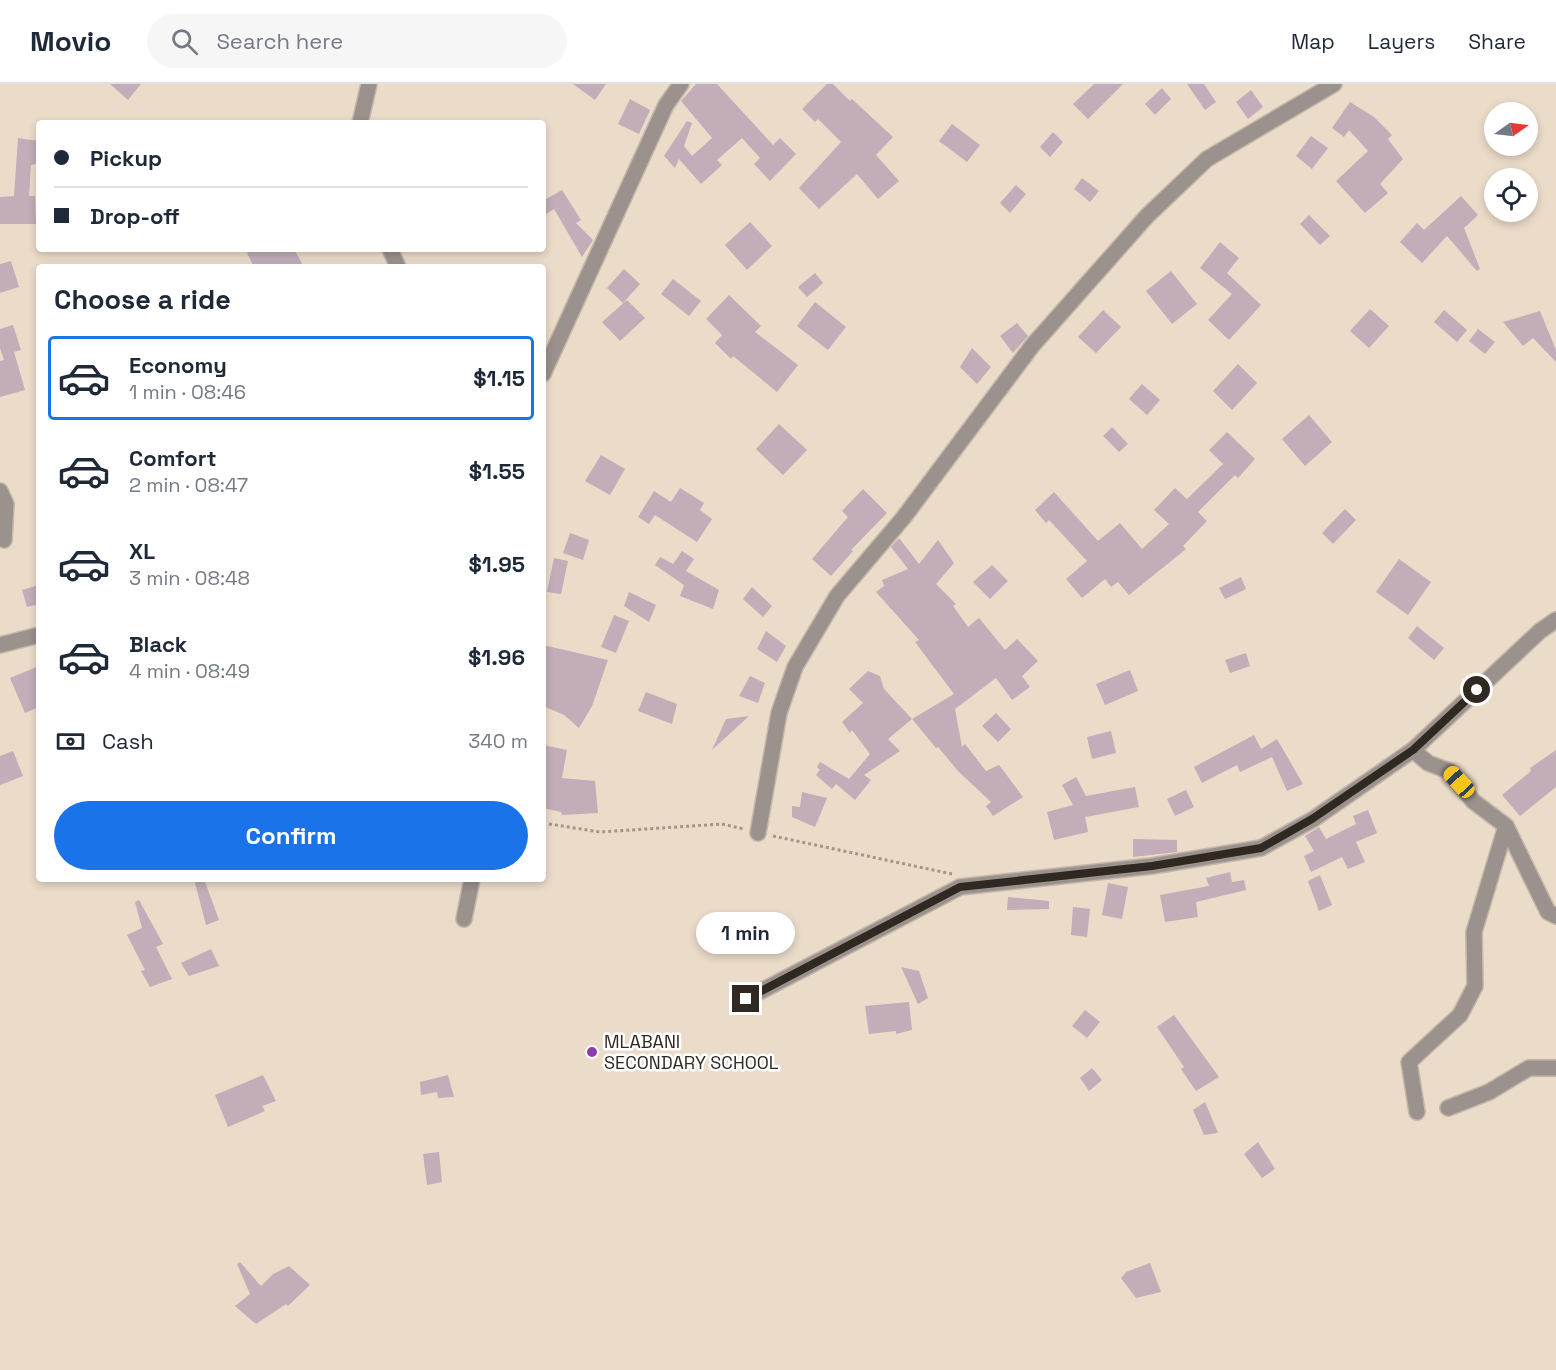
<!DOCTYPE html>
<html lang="en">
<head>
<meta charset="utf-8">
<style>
	body { margin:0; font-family:"Space Grotesk",sans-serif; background:#f6f6f7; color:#1f2937; height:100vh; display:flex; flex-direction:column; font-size:22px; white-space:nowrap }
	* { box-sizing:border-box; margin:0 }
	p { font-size:20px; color:#747a83 }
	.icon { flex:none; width:33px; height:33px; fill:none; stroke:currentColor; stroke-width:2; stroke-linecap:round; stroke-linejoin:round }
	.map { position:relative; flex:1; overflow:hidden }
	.drawer { position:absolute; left:36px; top:180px; width:510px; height:618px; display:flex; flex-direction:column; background:#fff; border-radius:6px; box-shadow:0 3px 9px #0003 }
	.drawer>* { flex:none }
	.banner { position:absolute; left:36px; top:36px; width:510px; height:132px; border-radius:6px; box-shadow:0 3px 9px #0003; display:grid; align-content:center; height:132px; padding:0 18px; background:#fff }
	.needle { width:39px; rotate:76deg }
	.buttons { position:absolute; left:1484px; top:18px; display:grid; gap:12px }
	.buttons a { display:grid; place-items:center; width:54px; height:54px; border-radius:50%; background:#fff; box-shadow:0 3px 9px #0003; font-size:30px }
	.end { position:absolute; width:27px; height:27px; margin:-14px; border:8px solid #2f2922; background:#fff; box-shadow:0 0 0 3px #fff }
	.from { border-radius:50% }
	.bubble { position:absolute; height:42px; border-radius:21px; background:#fff; box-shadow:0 3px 9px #0003; font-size:20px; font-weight:700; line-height:42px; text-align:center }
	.car { position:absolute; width:18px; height:36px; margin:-18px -9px; border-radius:8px; box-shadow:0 0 4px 2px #0007; background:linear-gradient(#f5c518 24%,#345 0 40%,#f5c518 0 76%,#345 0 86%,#f5c518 0) }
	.banner b { display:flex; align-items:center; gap:21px; height:57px; font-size:22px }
	.banner b+b { border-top:2px solid #e0e1e3 }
	.banner i { width:15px; height:15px; background:#1f2937 }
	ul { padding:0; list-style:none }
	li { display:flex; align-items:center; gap:18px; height:84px; margin:0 12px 9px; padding:0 6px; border:3px solid transparent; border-radius:6px }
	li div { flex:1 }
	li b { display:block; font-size:22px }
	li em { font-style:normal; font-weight:700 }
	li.active { border-color:#1a73e8 }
	li>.icon { width:54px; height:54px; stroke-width:1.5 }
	h2 { padding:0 18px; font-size:27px; line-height:72px }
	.pay { display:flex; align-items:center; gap:15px; height:66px; padding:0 18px; font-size:22px }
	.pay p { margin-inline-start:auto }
	.cta { display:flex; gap:12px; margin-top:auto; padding:12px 18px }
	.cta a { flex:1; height:69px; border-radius:36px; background:#1a73e8; color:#fff; font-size:24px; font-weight:700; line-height:69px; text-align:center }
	header { display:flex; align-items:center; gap:36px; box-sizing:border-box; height:84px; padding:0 30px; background:#fff; border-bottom:2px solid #e0e1e3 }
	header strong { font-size:28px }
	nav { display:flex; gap:33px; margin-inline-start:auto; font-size:21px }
	.search { width:420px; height:54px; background:#f6f6f7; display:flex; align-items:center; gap:15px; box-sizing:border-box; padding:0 21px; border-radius:33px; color:#747a83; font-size:22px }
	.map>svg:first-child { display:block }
	.building { fill:#c2adb8 }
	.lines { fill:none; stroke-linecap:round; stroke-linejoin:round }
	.minor-casing { stroke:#c5b7a8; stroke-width:18 }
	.path { stroke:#a29688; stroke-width:3; stroke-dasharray:3 3; stroke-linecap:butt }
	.minor { stroke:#9b918d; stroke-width:15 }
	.route { stroke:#2f2922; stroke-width:8 }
	.poi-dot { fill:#8c3dad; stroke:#fff; stroke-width:2 }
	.labels { text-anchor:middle; stroke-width:5; stroke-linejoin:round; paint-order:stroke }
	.poi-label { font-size:18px; fill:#2f2922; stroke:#fff; text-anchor:start }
</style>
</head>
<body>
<header>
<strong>Movio</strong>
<div class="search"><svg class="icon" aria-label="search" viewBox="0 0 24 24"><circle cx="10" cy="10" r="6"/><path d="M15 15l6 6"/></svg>Search here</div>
<nav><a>Map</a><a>Layers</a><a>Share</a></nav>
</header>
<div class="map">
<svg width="1556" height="1286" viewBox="0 0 1556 1286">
	<rect width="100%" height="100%" fill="#ebdbc9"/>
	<path class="building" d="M110,0H141L128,16Z
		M573,0H606L595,16Z
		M696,0H717L773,61L780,54L796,70L770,97L754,80L760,74L742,54L717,76L722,81L701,100L679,75L675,84L664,72L687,37L692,39L684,62L692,72L712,54L681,17Z
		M827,0H833L850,17L852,15L893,53L876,71L899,97L878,115L857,90L819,125L799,104L841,58L818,35L815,38L802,25Z
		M1094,0H1123L1088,35L1073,20Z
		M1187,0H1204L1216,18L1205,26Z
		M1162,4L1171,15L1155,31L1145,20Z
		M1251,6L1263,23L1248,35L1236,18Z
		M630,15L650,26L639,50L618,40Z
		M1350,18L1374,33L1392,51L1388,55L1403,75L1380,100L1388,109L1365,129L1336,97L1368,67L1349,46L1344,53L1332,44Z
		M952,40L980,61L967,78L939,57Z
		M1053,48L1063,58L1050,73L1040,63Z
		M1311,52L1328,64L1312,85L1296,72Z
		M18,54L39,57V79L31,81L29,112H35L36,140H0V113L14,112Z
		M1082,94L1099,107L1090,118L1074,105Z
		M1016,101L1026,110L1010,129L1000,119Z
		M562,106L581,136L576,139L593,156L582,173L554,125L543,132V117Z
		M1461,112L1478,131L1464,144L1480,185L1477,187L1447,152L1422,179L1400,158L1417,139L1424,146Z
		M1309,131L1330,152L1320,161L1300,140Z
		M750,138L772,162L747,186L725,161Z
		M1220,158L1239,174L1227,189L1261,221L1229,256L1208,236L1232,210L1200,184Z
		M256,165H294L304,183H254L247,169Z
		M11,177L19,203L0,209V180Z
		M624,185L640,200L623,219L607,204Z
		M1171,187L1197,220L1172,240L1146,207Z
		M815,189L823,199L807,213L798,203Z
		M673,195L701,217L689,232L661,210Z
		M729,211L761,242L755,248L798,281L777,308L733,272L731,275L715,259L722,251L706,235Z
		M627,216L645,234L620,257L602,238Z
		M815,218L846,243L828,266L797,242Z
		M1370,225L1389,242L1369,264L1350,247Z
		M1103,226L1121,243L1096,269L1078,253Z
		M1444,226L1467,246L1457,258L1434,238Z
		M1540,227L1556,266V278L1533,254L1523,262L1503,238Z
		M1017,239L1028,252L1013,269L1000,252Z
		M13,241L21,266L14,268L25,306L0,313V277L4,276L0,264V245Z
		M1478,245L1495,258L1485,270L1469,257Z
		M972,264L991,283L977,300L960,283Z
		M1238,280L1257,299L1232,326L1213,307Z
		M1142,300L1160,316L1147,331L1129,315Z
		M1309,331L1332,358L1305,382L1282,355Z
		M779,340L807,366L783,391L756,365Z
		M1112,343L1128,360L1119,368L1103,352Z
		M1227,348L1255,375L1238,394L1235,391L1198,428L1207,437L1183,462L1186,465L1129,511L1118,498L1111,503L1105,495L1082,514L1066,495L1087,477L1049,436L1046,439L1035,426L1054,408L1098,457L1120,439L1142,465L1169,440L1154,426L1175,404L1187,415L1223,380L1209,366Z
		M601,371L625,385L610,411L585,397Z
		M680,404L704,419L700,426L712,435L697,458L655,431L649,440L638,433L654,407L671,418Z
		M863,405L887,429L851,466L853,467L831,492L812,475L848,433L842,427Z
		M1345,425L1356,436L1333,460L1322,449Z
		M570,449L589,456L583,476L563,469Z
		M899,454L919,480L938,456L954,479L936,500L956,520L953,522L968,543L979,534L1005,566L1017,555L1038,577L1022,592L1030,603L1012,616L996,594L955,625L962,663L965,660L986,687L999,681L1023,713L993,732L986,722L991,718L958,687L938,663L936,664L912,635L954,610L915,558L919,556L876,508L884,502L882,496L908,485L891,463Z
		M682,467L694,475L686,487L719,506L713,525L680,512L684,501L655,481L660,473L673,480Z
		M554,474L568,477L561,510L547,508Z
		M1399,475L1431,498L1408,531L1376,508Z
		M992,481L1008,497L990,515L973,498Z
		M1241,493L1246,505L1225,515L1219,504Z
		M39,501V520L27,523L22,506Z
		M752,503L772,522L763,533L743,515Z
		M629,508L656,521L649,538L624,522Z
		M614,531L629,537L616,569L601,563Z
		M1417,542L1444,564L1434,576L1408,554Z
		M766,547L786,562L777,578L757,565Z
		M543,561L608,576L592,622L579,644L564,631L543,622Z
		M1246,569L1250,582L1230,589L1225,576Z
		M39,582V623L25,629L10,594Z
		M1130,586L1138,607L1105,621L1096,600Z
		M868,587L880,592L884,605L912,635L888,655L900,667L864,691L871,696L855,716L836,700L832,705L816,691L820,686L817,683L820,678L849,695L870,670L852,646L850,649L842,638L863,619L849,605Z
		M750,592L765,599L758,619L739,612Z
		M646,608L677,620L672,640L638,627Z
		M996,629L1011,645L998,658L982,642Z
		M749,632L712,666L726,635Z
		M1111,647L1116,669L1092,675L1087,653Z
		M1254,651L1261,665L1277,655L1303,700L1287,707L1272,673L1240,688L1237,681L1202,699L1194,683Z
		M543,661L567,666L562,694L595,697L598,729L562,731L561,728L543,724Z
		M1556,666V703L1520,732L1502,711L1531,687L1530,684Z
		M13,667L23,692L0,701V672Z
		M1076,693L1086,712L1135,703L1139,723L1085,733L1088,748L1054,756L1047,728L1073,721L1062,701Z
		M1186,706L1194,723L1175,732L1167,715Z
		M802,708L827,714L815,743L792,733V722L800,723Z
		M1368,726L1377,749L1356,758L1365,778L1348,785L1342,773L1311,788L1304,772L1314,767L1305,752L1319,743L1326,755L1356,740L1353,732Z
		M1133,755L1177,756V768L1133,773Z
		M1230,788L1232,798L1244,796L1246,806L1196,818L1198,833L1165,838L1160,811L1209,802L1206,794Z
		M1320,791L1332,821L1319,827L1308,797Z
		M194,795H204L219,836L206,841Z
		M1108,799L1128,803L1122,835L1102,831Z
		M1008,813L1049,817V825L1007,826Z
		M139,816L163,860L156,863L172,895L150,903L141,887L145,886L127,851L142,844L135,818Z
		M1073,823L1090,825L1087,853L1071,851Z
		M211,865L219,882L189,892L181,879Z
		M901,883L919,887L928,914L918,920Z
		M909,918L912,946L896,950V947L869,950L865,922Z
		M1085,926L1100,938L1087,954L1072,942Z
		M1174,931L1219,993L1196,1007L1181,985L1184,983L1157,943Z
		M1092,984L1102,996L1089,1007L1080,994Z
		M263,991L276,1017L262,1022L265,1027L228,1043L215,1011Z
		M448,991L454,1013L438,1014L437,1008L421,1011L420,998Z
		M1205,1018L1218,1049L1204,1051L1193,1026Z
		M1258,1058L1275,1085L1262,1094L1244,1070Z
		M439,1068L442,1098L427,1101L423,1070Z
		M240,1178L261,1202L273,1190L289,1182L310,1201L288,1222L286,1220L256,1240L235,1222L250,1210L237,1180Z
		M1150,1179L1161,1208L1136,1214L1121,1194L1126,1188Z"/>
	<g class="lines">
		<defs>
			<path id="minor" d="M360,39L369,0
				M390,165L398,183
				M543,290L666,21L681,0
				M0,407L6,420L4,456
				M0,561L39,551
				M1413,666L1428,679L1449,687L1473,717L1506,742L1474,848L1475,902L1460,931L1409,978L1417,1028
				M1506,742L1548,828L1556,832
				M758,749L779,629L795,583L837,512L904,433L1032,262L1147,132L1207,75L1334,0
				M464,835L472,795
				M746,915L960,803L1152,782L1261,764L1312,736L1413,666L1540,547L1556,536
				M1448,1024L1489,1008L1529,984H1556"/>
		</defs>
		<use href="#minor" class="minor-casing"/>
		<path class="path" d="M543,739L600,748L722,740L744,745
			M773,752L952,790"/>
		<use href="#minor" class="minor"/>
	</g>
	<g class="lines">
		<path class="route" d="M746,915L960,803L1152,782L1261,764L1312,735L1413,666L1477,606"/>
	</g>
	<circle class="poi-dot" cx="592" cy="968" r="6"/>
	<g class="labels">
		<g class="poi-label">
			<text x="604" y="964">MLABANI<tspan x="604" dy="21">SECONDARY SCHOOL</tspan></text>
		</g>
	</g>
</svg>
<div class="buttons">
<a><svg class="needle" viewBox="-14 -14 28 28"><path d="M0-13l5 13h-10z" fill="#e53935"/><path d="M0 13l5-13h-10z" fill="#747a83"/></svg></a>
<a><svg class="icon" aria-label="locate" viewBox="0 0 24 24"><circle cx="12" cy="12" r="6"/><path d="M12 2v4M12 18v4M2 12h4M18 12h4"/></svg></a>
</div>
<i class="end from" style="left:1477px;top:606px"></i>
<i class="end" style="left:746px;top:915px"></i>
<div class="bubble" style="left:696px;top:828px;width:99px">1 min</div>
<i class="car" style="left:1459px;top:698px;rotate:317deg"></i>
<div class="banner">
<b><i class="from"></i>Pickup</b>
<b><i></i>Drop-off</b>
</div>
<section class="drawer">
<h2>Choose a ride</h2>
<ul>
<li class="active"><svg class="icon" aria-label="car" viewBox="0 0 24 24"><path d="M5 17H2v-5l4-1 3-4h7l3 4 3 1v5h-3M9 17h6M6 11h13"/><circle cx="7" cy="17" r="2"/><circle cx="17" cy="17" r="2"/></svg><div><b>Economy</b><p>1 min · 08:46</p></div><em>$1.15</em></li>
<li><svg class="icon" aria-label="car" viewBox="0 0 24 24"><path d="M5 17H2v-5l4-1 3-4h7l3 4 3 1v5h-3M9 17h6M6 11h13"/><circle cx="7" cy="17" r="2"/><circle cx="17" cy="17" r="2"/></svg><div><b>Comfort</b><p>2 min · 08:47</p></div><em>$1.55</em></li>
<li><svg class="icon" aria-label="car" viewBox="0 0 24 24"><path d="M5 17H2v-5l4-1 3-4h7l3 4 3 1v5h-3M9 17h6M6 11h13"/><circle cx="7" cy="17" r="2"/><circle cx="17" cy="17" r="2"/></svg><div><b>XL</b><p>3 min · 08:48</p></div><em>$1.95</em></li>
<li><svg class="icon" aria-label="car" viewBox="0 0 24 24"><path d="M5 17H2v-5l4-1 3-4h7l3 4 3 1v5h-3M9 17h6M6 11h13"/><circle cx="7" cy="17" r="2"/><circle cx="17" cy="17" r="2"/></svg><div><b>Black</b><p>4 min · 08:49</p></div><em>$1.96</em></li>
</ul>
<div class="pay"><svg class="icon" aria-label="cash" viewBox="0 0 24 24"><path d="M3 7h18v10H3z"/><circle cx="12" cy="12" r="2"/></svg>Cash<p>340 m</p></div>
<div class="cta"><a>Confirm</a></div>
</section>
</div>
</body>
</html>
